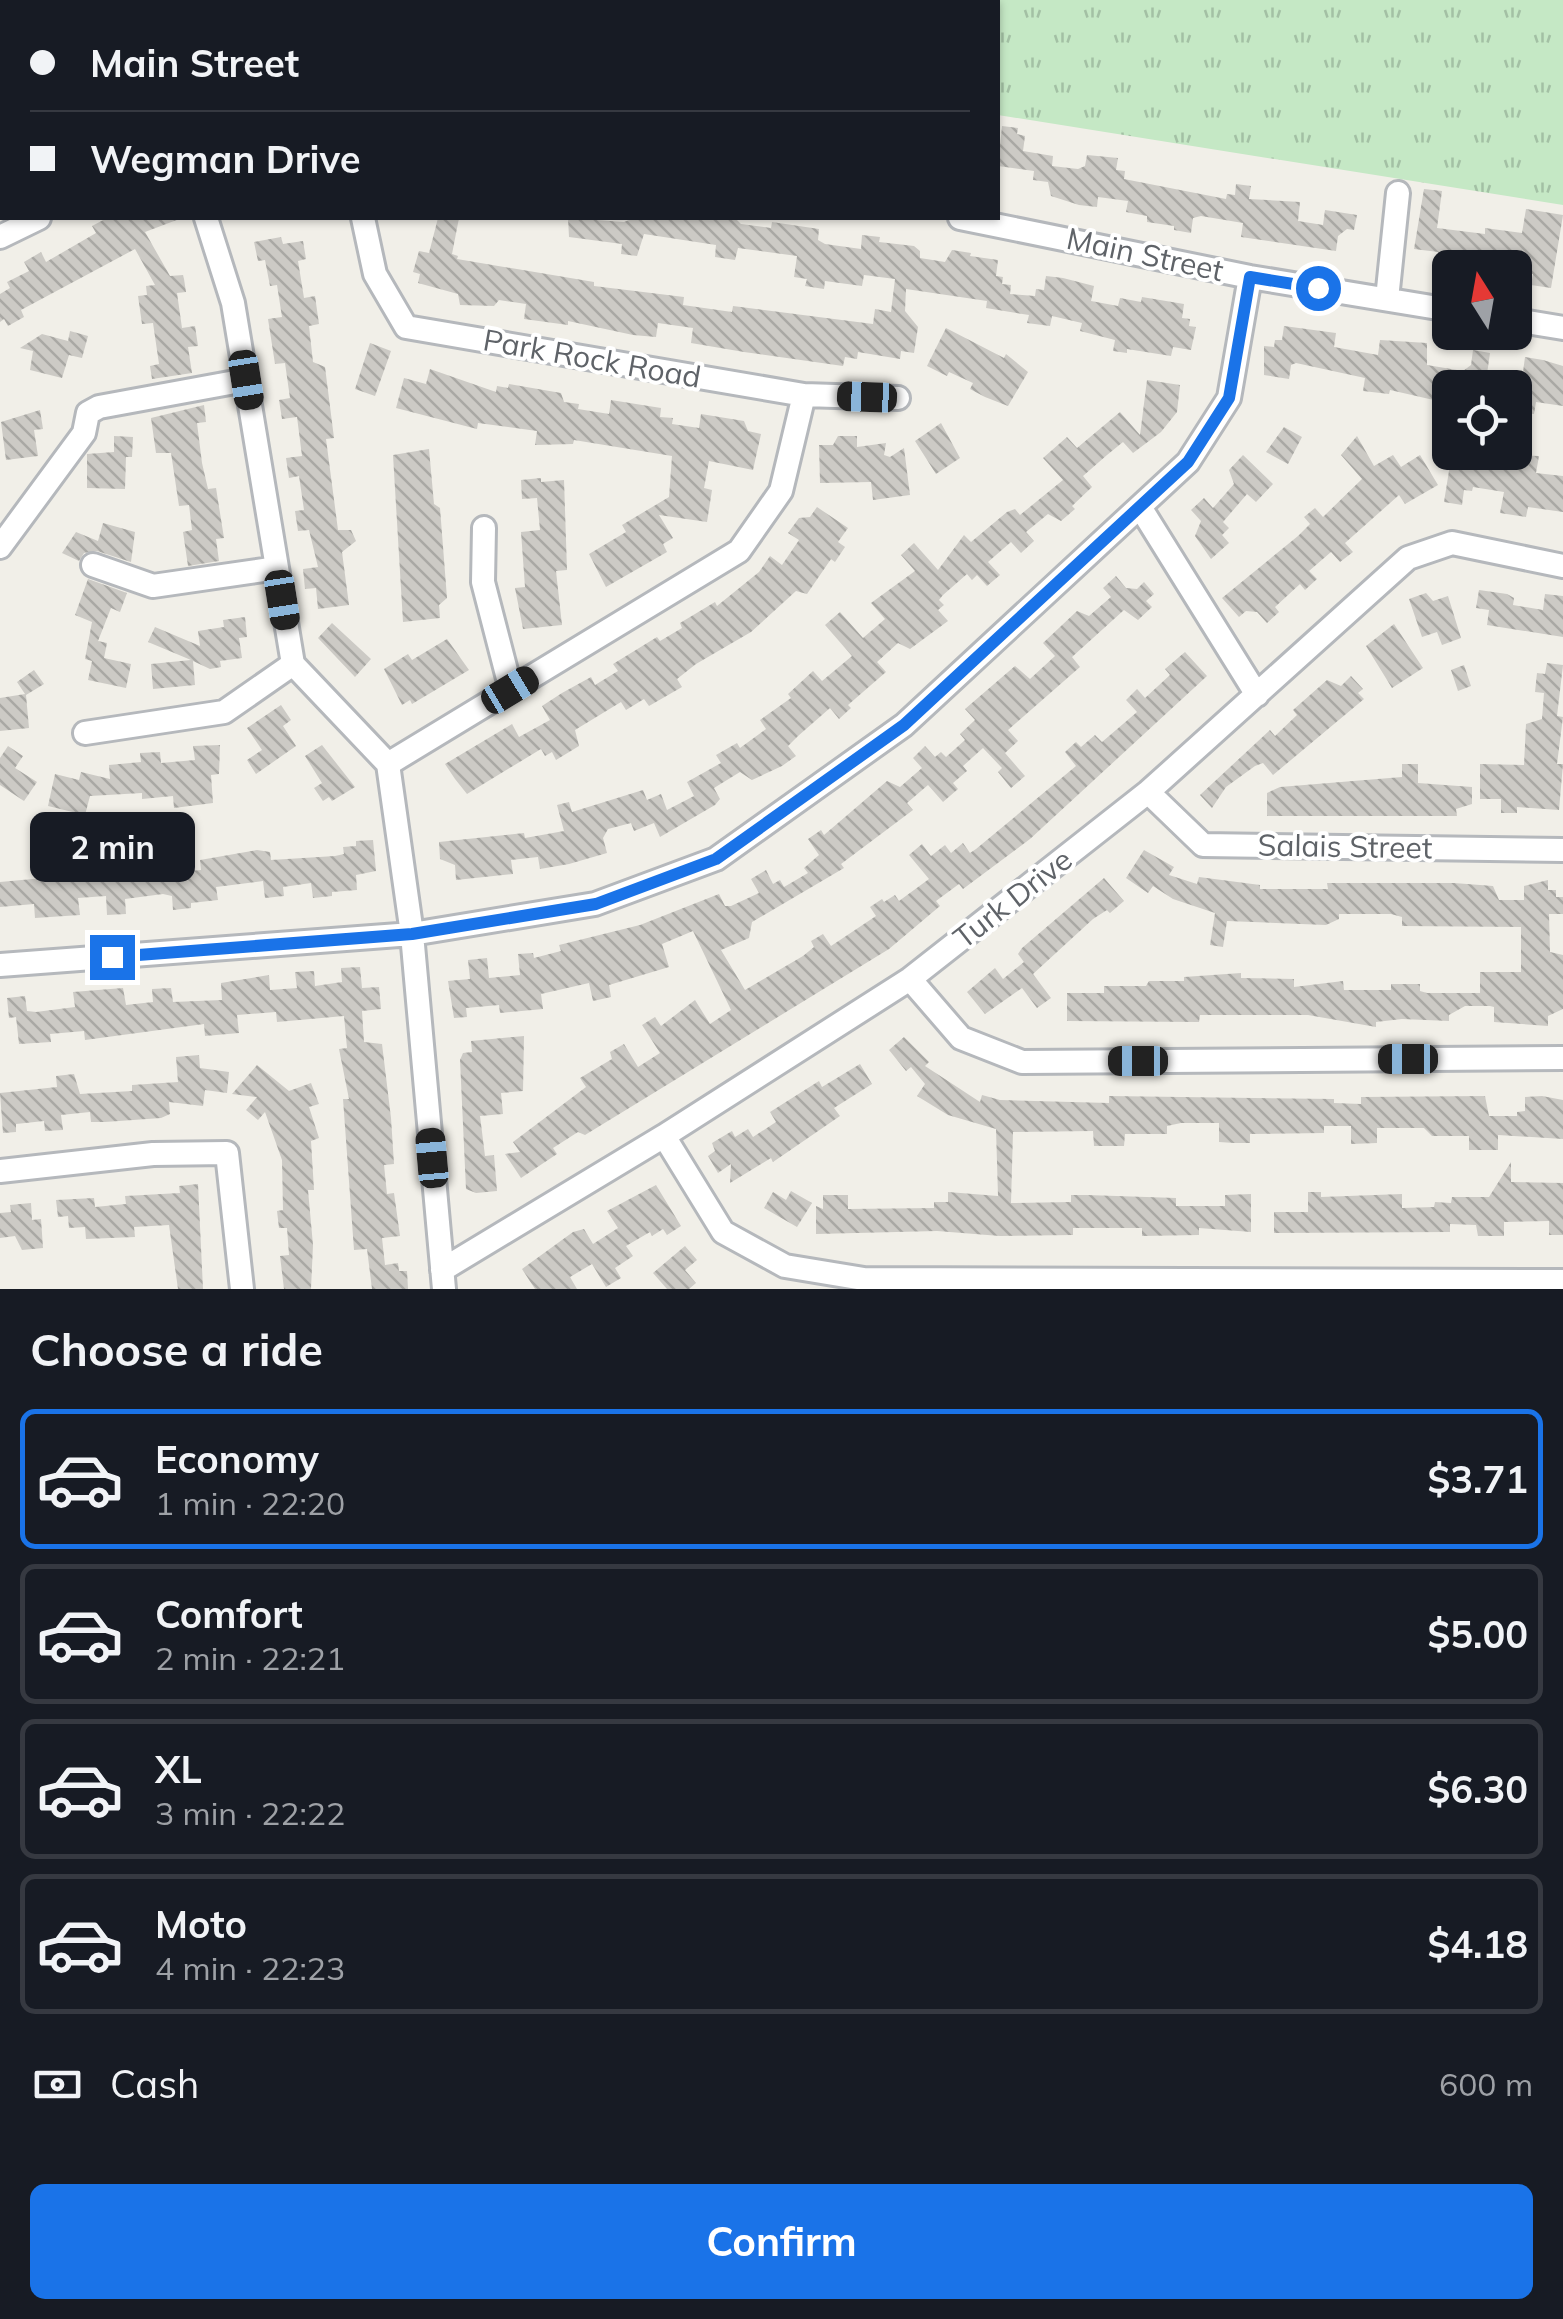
<!DOCTYPE html>
<html lang="en">
<head>
<meta charset="utf-8">
<style>
	body { margin:0; font-family:Mulish,sans-serif; background:#20242c; color:#f1f3f6; height:100vh; display:flex; flex-direction:column; font-size:38px; white-space:nowrap }
	* { box-sizing:border-box; margin:0 }
	p { font-size:32px; color:#9ea1a6 }
	.icon { flex:none; width:55px; height:55px; fill:none; stroke:currentColor; stroke-width:2; stroke-linecap:round; stroke-linejoin:round }
	.map { position:relative; height:1289px; overflow:hidden }
	.details { display:flex; flex-direction:column; background:#171b24; flex:1 }
	.details>* { flex:none }
	.guide { position:absolute; left:0px; top:0px; width:1000px; height:220px; box-shadow:0 2px 8px #0004; display:grid; align-content:center; height:220px; padding:0 30px; background:#171b24 }
	.needle { width:65px; rotate:349deg }
	.fabs { position:absolute; left:1432px; top:250px; display:grid; gap:20px }
	.fabs a { display:grid; place-items:center; width:100px; height:100px; border-radius:15px; background:#171b24; box-shadow:0 2px 8px #0004; font-size:50px }
	.end { position:absolute; width:45px; height:45px; margin:-22px; border:12px solid #1a73e8; background:#fff; box-shadow:0 0 0 5px #fff }
	.from { border-radius:50% }
	.bubble { position:absolute; height:70px; border-radius:15px; background:#171b24; box-shadow:0 2px 8px #0004; font-size:32px; font-weight:700; line-height:70px; text-align:center }
	.car { position:absolute; width:30px; height:60px; margin:-30px -15px; border-radius:12px; box-shadow:0 0 8px 2px #0007; background:linear-gradient(#222 24%,#8ab4d8 0 40%,#222 0 76%,#8ab4d8 0 86%,#222 0) }
	.guide b { display:flex; align-items:center; gap:35px; height:95px; font-size:38px }
	.guide b+b { border-top:2px solid #363941 }
	.guide i { width:25px; height:25px; background:#f1f3f6 }
	ul { padding:0; list-style:none }
	li { display:flex; align-items:center; gap:30px; height:140px; margin:0 20px 15px; padding:0 10px; border:5px solid #363941; border-radius:15px }
	li div { flex:1 }
	li b { display:block; font-size:38px }
	li em { font-style:normal; font-weight:700 }
	li.active { border-color:#1a73e8 }
	li>.icon { width:90px; height:90px; stroke-width:1.5 }
	h2 { padding:0 30px; font-size:45px; line-height:120px }
	.pay { display:flex; align-items:center; gap:25px; height:110px; padding:0 30px; font-size:38px }
	.pay p { margin-inline-start:auto }
	.action { display:flex; gap:20px; margin-top:auto; padding:20px 30px }
	.action a { flex:1; height:115px; border-radius:15px; background:#1a73e8; color:#fff; font-size:40px; font-weight:700; line-height:115px; text-align:center }
	.map>svg:first-child { display:block }
	.grass { fill:url(#grass-tufts) }
	.building { fill:url(#building-back-hatch) }
	.lines { fill:none; stroke-linecap:round; stroke-linejoin:round }
	.minor-casing { stroke:#b5b8bc; stroke-width:28 }
	.minor { stroke:#fff; stroke-width:22 }
	.route { stroke:#1a73e8; stroke-width:12 }
	.labels { text-anchor:middle; stroke-width:8; stroke-linejoin:round; paint-order:stroke }
	.street-label { font-size:30px; fill:#5f6368; stroke:#fff }
</style>
</head>
<body>
<div class="map">
<svg width="1563" height="1289" viewBox="0 0 1563 1289">
	<defs>
		<pattern id="grass-tufts" width="24" height="20" patternUnits="userSpaceOnUse" patternTransform="scale(2.5)"><rect width="24" height="20" fill="#c5e8c5"/><path d="M3 7l-1-3M5 7V3M7 7l1-3M15 17l-1-3M17 17v-4M19 17l1-3" fill="none" stroke="#a3c0a4"/></pattern>
		<pattern id="building-back-hatch" width="6" height="6" patternUnits="userSpaceOnUse" patternTransform="scale(2.5)"><rect width="6" height="6" fill="#cccac5"/><path d="M-1 5l2 2M0 0l6 6M5-1l2 2" fill="none" stroke="#a9a8a4"/></pattern>
	</defs>
	<rect width="100%" height="100%" fill="#f1efe8"/>
	<path class="grass" d="M88,0H1563V205L998,115V2Z"/>
	<path class="building" d="M1002,126L1018,128L1017,134L1025,136L1023,151L1053,156L1052,166L1078,169L1085,166L1087,155L1118,158L1116,170L1125,171L1124,179L1226,199L1227,194L1235,195L1236,184L1251,186L1249,199L1300,202L1298,221L1323,225L1325,210L1357,215L1354,230L1347,229L1338,236L1336,251L1241,237L1243,223L1201,216L1193,218L1191,233L1174,230V226L1147,222V216L1126,212L1128,201L1098,197L1097,207L1079,205L1051,196L1048,182L1033,180L1034,171L998,166Z
		M1424,189L1442,191L1437,228L1485,234V228L1522,233L1526,209L1563,215L1551,288L1531,285L1533,274L1516,271L1517,262L1492,258L1486,268H1449L1441,266L1438,252L1414,249Z
		M107,218H182L145,232L170,276L183,275L184,279L186,292L177,293L182,328L195,326L198,346L188,347L192,373L152,379L150,366L159,364L153,323L142,324L138,296L147,295L146,286L155,285L135,249L21,310L24,317L8,326L4,319L0,322V294L10,288L7,282L29,271L24,262L41,252L46,262L96,233L92,226Z
		M438,218H459L452,254L458,256L457,259L594,282V286L684,297L683,305L732,312L733,306L873,324L875,309L891,312L895,279L864,275L862,286L825,281L824,289L805,286L807,279L794,277L797,256L738,248L735,260L715,257L716,245L644,234L637,256L621,254L622,244L569,237L568,218L624,222L634,218H735L741,224L771,228L772,222L819,229L818,240L825,244L861,249L862,235L880,237L879,242L914,246L920,251V258L945,262L952,250L971,253L970,256L998,260L996,276L1003,277L1002,284L1011,285L1010,294L1035,296L1036,289L1044,290L1046,276L1063,278L1094,286L1091,301L1118,306L1120,298L1141,302L1142,297L1184,304L1182,318L1190,319L1189,326L1196,327L1191,350L1173,347L1171,356L1127,349V353L1113,351L1115,340L1080,331L1082,323L1052,316L1050,326L1027,323L1029,315L986,308L987,301L906,289L905,311L918,327L914,353L901,351L900,359L858,352L857,359L845,357L843,366L744,352L691,343L693,328L658,323L656,337L633,335L568,321V325L524,319L526,304L499,300L494,306L460,305L458,294L418,283L420,274L413,272L419,251L429,253Z
		M281,237L283,244L303,241L306,259L298,261L304,298L315,296L319,324L309,326L313,362L325,367L334,438L326,439L338,530H351L356,541L342,552L349,605L318,609L316,588L305,589L303,569L318,567L309,530L298,531L295,511L304,510L299,476L289,478L286,458L302,456L297,417L282,419L279,400L290,398L285,363L275,364L268,319L282,317L277,285L270,286L265,260L258,261L254,242Z
		M1284,326L1336,333L1334,347L1378,355L1380,340L1427,343V365L1463,371L1471,365L1473,350L1490,353L1487,374L1514,378L1515,372H1523L1525,357L1543,360L1563,366V406L1536,402L1534,414L1515,412V388H1441L1438,401L1390,390L1389,394L1363,391L1365,378L1296,363L1291,365L1289,379L1264,375V346L1274,347L1275,340H1282Z
		M946,328L1004,358L1006,354L1028,372L1008,406L985,397L970,389L973,383L949,372L947,376L927,366Z
		M70,331L88,336L82,358L69,355L62,378L30,370L33,351L20,348L42,334L68,341Z
		M370,343L391,351L375,396L355,389Z
		M430,369L496,392L497,386L508,388L509,384L561,393L564,402L579,404L578,409L609,414L611,400L661,408L660,417L673,418L672,424L699,428L701,414L744,421L748,431L761,434L753,470L709,461L704,488L712,490L707,522L659,515L673,538L663,544L667,552L606,587L589,554L626,532L622,525L669,497L672,456L574,440L573,444L535,445L537,431L478,423L477,429L396,408L404,378L426,384Z
		M1147,380L1180,385L1177,412L1161,432L1133,453L1123,442L1107,455L1083,476L1092,487L1072,506L1075,509L1061,521L1048,514L1026,532L1034,541L1021,553L1011,542L988,562L1000,575L987,586L977,575L972,580L967,574L943,595L939,600L944,605L938,610L948,621L910,649L898,643L877,662L886,672L848,705L851,708L839,719L830,708L798,736L788,746L796,756L782,766L752,780L740,772L714,788L720,799L715,805L660,837L654,823L634,831L631,823L608,829L603,838L607,853L569,864L540,869L538,857L511,860L513,874L456,880L455,865L440,859L439,842L524,833L525,838L564,831L557,805L569,802L572,812L643,790L647,800L661,794L667,810L694,796L687,782L721,763L716,755L737,743L740,748L766,729L760,720L791,698L788,694L813,671L822,681L852,656L825,625L840,612L863,638L885,619L871,603L915,571L901,555L914,543L938,570L964,535L971,542L1007,512L1015,509L1020,515L1063,480L1043,458L1067,437L1077,448L1120,412L1140,435Z
		M204,405L206,422L197,423L202,463L208,489L216,488L224,538L216,539L219,561L188,566L183,532L192,530L189,505L179,506L171,453H156L151,418Z
		M40,410L43,429L34,430L38,456L6,460L1,422Z
		M941,423L960,458L936,474L915,441Z
		M1284,427L1302,437L1288,464L1266,452Z
		M114,436L133,437L132,457H126L125,489L87,488V454L114,452Z
		M838,436H857V447L886,443L884,455L890,457L904,448L910,495L873,500L871,482L820,483L819,445H833Z
		M1357,436L1374,466L1393,455L1401,467L1420,455L1438,485L1405,504L1399,495L1345,543L1353,552L1340,562L1331,552L1309,571L1317,579L1305,590L1300,584L1275,607L1279,612L1267,623L1257,612L1246,611L1239,617L1222,598L1298,536L1310,524L1304,517L1315,508L1323,517L1362,479L1341,455Z
		M429,449L434,504L440,508L447,598L439,605L440,618L403,622L393,455Z
		M1452,452H1466L1465,466L1494,470H1497L1500,455L1539,456L1536,473L1563,476V512L1528,507L1526,517L1500,513L1504,492L1473,487L1472,491L1464,490L1462,505L1444,502Z
		M1243,455L1273,484L1256,502L1247,494L1223,522L1229,528L1222,535L1229,543L1211,559L1195,536L1201,521L1191,510L1204,498L1213,508L1234,484L1229,470Z
		M541,478V482L564,480L567,570L556,571L562,625L523,629L515,588L525,587L521,532L540,530L537,498L522,499L521,480Z
		M817,507L848,528L838,542L845,547L835,562L831,559L807,594L796,591L751,632L696,664L677,679L682,687L649,706L644,699L626,710L621,702L575,730L579,746L556,760L552,752L545,756L541,749L467,794L455,779L445,764L512,724L519,737L550,720L542,706L562,693L591,677L595,685L618,671L613,664L657,637L660,641L682,628L680,623L715,602L717,606L759,572L770,556L782,565L799,540L788,533L799,518L810,517Z
		M103,523L135,532L131,562L97,551L84,553L79,561L62,553L76,532L98,541Z
		M1116,576L1126,588L1137,589L1144,582L1154,594L1146,601L1152,607L1138,620L1124,610L1072,657L1080,667L1008,730L1018,741L1005,753L1025,776L1011,788L998,772L1002,768L983,748L963,766L967,771L953,783L958,789L943,802L928,785L907,803L913,810L841,864L844,868L752,922L749,938L721,950L745,990L803,956L814,947L811,941L823,934L831,946L876,916L870,907L882,899L884,902L895,895L899,901L929,879L909,855L922,844L931,856L945,845L951,853L963,843L970,853L976,849L1076,766L1065,752L1076,742L1081,747L1095,735L1102,742L1137,712L1126,700L1137,689L1145,698L1170,675L1165,669L1185,652L1207,676L1030,839L963,889L959,884L936,901L940,906L889,949L585,1135L578,1132L553,1148L557,1154L521,1178L505,1154L520,1152L513,1142L586,1087L580,1078L612,1059L610,1052L624,1044L638,1067L660,1053L642,1025L655,1017L661,1026L695,1000L710,1024L731,1010L693,931L662,944L669,967L609,985L611,997L593,1001L589,983L541,994L543,1009L500,1013L499,1005L466,1008L467,1017L454,1018L448,981L470,979L468,960L487,958L489,978L520,975L518,954L533,953L534,958L561,951L559,945L640,925L719,894L725,906H731L759,893L751,879L766,870L773,884L780,880L784,887L808,873L804,868L819,855L808,839L821,830L824,835L887,781L900,787L922,768L913,758L925,746L935,757L941,752L946,757L965,740L960,734L975,720L965,709L1015,666L1030,679L1055,656L1043,643L1077,611L1089,616L1111,597L1103,588Z
		M88,579L127,593L120,612L111,608L98,641L107,643L104,658L131,664L126,688L88,680L92,661L85,659L92,622L75,615Z
		M1479,590L1507,594L1514,598L1513,605L1543,610L1545,594L1563,596V637L1487,625L1489,610L1476,608Z
		M1426,593L1433,601L1448,596L1461,638L1442,645L1437,632L1422,637L1409,599Z
		M245,617L247,637L239,638L242,658L220,661L221,667L210,669L193,661L195,685L153,689L151,664L191,660L148,642L155,627L200,646L198,631L224,627L223,620Z
		M332,623L371,659L355,677L318,638Z
		M1394,624L1423,668L1392,688L1366,646Z
		M447,639L469,670L412,704L410,700L402,705L384,669L408,654L412,660Z
		M1547,663L1563,665L1557,716L1563,717L1557,764H1563L1559,810L1517,807V813H1501V799H1480V764L1524,765L1526,724L1542,719L1544,693L1535,692L1537,673L1545,674Z
		M1464,665L1471,686L1458,691L1451,670Z
		M34,670L44,684L26,695L29,728L0,731V698L25,694L17,682Z
		M1351,676L1363,689L1358,693L1364,699L1273,775L1263,763L1255,766L1226,787L1212,808L1200,795L1270,730L1275,736L1297,715L1293,710L1327,680L1341,686Z
		M281,705L291,720L283,726L296,746L256,774L247,760L262,750L247,728Z
		M220,745L219,774L211,775L213,803L174,808L173,796L142,799V793L90,796L85,815L48,806L55,774L79,780L81,772L110,779L109,765L141,762L140,753L160,752L161,763L195,760L193,746Z
		M322,745L355,787L332,801L329,797L323,801L314,788L322,783L305,756Z
		M8,746L23,756L15,768L37,782L24,801L0,785V758Z
		M1402,764H1418V783L1472,787V804L1456,809L1457,816H1267V793L1280,787L1402,777Z
		M373,840L376,871L356,875L357,890L332,892V896L313,898L311,883L283,887L284,896L265,898L263,881L216,887L218,900L191,903V908L173,910L172,896L163,894L125,899L126,914L107,915L106,896L78,898L80,915L35,918L34,904L0,907V882L109,872V868L143,864H165L166,873L201,870L200,860L257,850L270,852L271,860L335,856L344,854L343,847L356,846V841Z
		M1144,850L1174,867L1169,875L1197,884L1199,877L1260,885V889H1328L1327,883H1454L1493,886L1499,900H1524V886L1548,880V890H1556V897H1563V914H1549L1550,952L1563,955V1009L1548,1016V1026L1494,1022V1007L1490,1006H1465L1449,1015V1021L1402,1019L1376,1022V1027L1308,1015H1200L1199,1022L1067,1021V993H1104V986H1146L1149,981H1184V977L1241,973V978L1294,979V987L1343,981L1344,990H1391V984H1420V991L1427,993H1480V972H1521V927L1402,926V917L1391,914H1339V919L1326,925L1227,921L1223,947L1210,945L1215,913L1173,899L1153,886L1148,893L1126,878Z
		M1104,878L1124,901L1110,913L1107,910L1093,919L1033,974L1051,998L1037,1008L1022,988L985,1014L967,992L995,968L1003,979L1024,962L1018,954L1022,948Z
		M360,967L362,988L379,987L381,1009L362,1011L364,1042L382,1044L391,1118L394,1164L384,1165L387,1194L394,1193L400,1236L382,1238L385,1265L398,1263L399,1271H407L408,1289H372L367,1249L354,1250L343,1099H349L339,1049L347,1048L344,1016L277,1022L276,1012L237,1015L239,1033L205,1036L204,1024L85,1040L84,1031L50,1034L51,1042L19,1044L16,1017L9,1018L7,998L25,996L27,1011L36,1012L75,1007L73,992L123,988L126,1005L153,1002L152,989L171,988L173,1002L222,1000L221,983L269,975L270,990L297,988L295,972L314,971L315,986L342,982L341,968Z
		M524,1036L523,1091L501,1093L503,1114L480,1116L485,1156L494,1155L497,1191L476,1193L466,1189L460,1060L463,1053L472,1052L471,1041Z
		M904,1037L929,1062L925,1066L980,1102L982,1095L1000,1100L1109,1103V1096L1334,1099V1103L1361,1104V1097L1485,1096L1489,1116H1517V1112L1525,1111V1097L1542,1096L1563,1100V1139L1498,1135V1150H1469V1136H1432L1424,1128H1377V1143L1351,1144V1126H1324V1133L1250,1134V1143H1234L1219,1142V1123H1181L1167,1126V1134H1125L1124,1146H1094L1093,1131L1013,1132L1011,1203L1071,1202V1195H1087L1176,1198V1206H1225V1195L1251,1194V1232L1199,1228V1235L1142,1236V1228H1073V1235L1000,1236L937,1231L816,1234V1206L823,1209V1195H848V1209L934,1208V1202H948V1192L998,1196L996,1129L948,1115L917,1096L925,1084L911,1067L906,1071L889,1050Z
		M199,1055L200,1068L229,1072L227,1093L205,1090L203,1106L169,1102L170,1114L161,1118L105,1122H91L90,1112L61,1115L63,1130L45,1131L44,1121L16,1124V1132L3,1133L0,1093L57,1087L56,1076L74,1074L80,1094L132,1091V1085L178,1082L176,1057Z
		M860,1064L872,1084L834,1108L840,1116L773,1162L771,1158L730,1183L731,1164L718,1173L708,1156L715,1151L712,1143L732,1131L735,1137L748,1129L753,1137L776,1122L770,1112L819,1081L822,1087Z
		M257,1065L289,1091L311,1083L319,1104L309,1107L319,1138L311,1141L314,1190H308L313,1245L311,1289H284L280,1256L289,1255L287,1228H279L277,1211L283,1210L282,1160L265,1112L258,1120L246,1110L257,1097L232,1094Z
		M1511,1162V1182L1563,1183V1235H1549V1221L1504,1222V1236H1478L1476,1225L1450,1224V1232L1274,1233V1212H1308V1192H1321V1197L1402,1194V1208L1434,1207L1435,1202L1451,1203L1452,1197H1489Z
		M198,1184L203,1289H178L169,1225L134,1227L135,1237L86,1239L85,1227L69,1228L68,1216L58,1217L56,1200L94,1198L95,1207L126,1204L125,1196L180,1193L179,1186Z
		M656,1185L681,1226L667,1235L663,1229L652,1236L650,1232L626,1246L633,1256L615,1268L621,1278L606,1287L592,1264L570,1277L577,1289H535L522,1269L573,1232L584,1229L593,1244L618,1228L607,1211Z
		M791,1191L812,1203L797,1227L764,1208L773,1192L786,1200Z
		M31,1203L32,1220L41,1219L43,1248L22,1250L15,1236L0,1238V1213L11,1212L10,1205Z
		M685,1246L697,1260L685,1270L696,1283L689,1289H667L653,1273Z"/>
	<g class="lines">
		<defs>
			<path id="minor" d="M0,142L2,147
				M206,218L233,303L293,664L388,764L412,934L444,1289
				M363,218L375,274L406,327L804,395L898,398
				M960,218L1250,277L1450,310
				M0,237L39,218
				M1387,299L1398,193
				M1515,320L1563,328
				M1140,507L1257,695
				M484,528L483,582L511,690
				M0,547L84,433L88,413L99,407L246,380
				M93,565L153,586L277,568
				M85,733L224,712L293,664
				M388,764L739,551L781,491L804,395
				M1148,792L1203,845L1563,850
				M0,965L412,934L595,904L716,859L904,725L1188,462L1229,398L1250,277
				M910,979L961,1038L1022,1062L1563,1058
				M664,1136L723,1232L785,1266L864,1279L1563,1281
				M0,1171L153,1154L227,1153L242,1289
				M442,1270L664,1136L910,979L1148,792L1408,558L1452,543L1563,566"/>
		</defs>
		<use href="#minor" class="minor-casing"/>
		<use href="#minor" class="minor"/>
	</g>
	<g class="lines">
		<path class="route" d="M112,957L412,934L559,910L596,904L716,859L904,725L1188,462L1229,398L1250,277L1318,288"/>
	</g>
	<g class="labels">
		<g class="street-label">
			<text transform="translate(1145 255) rotate(12)" y="10">Main Street</text>
			<text transform="translate(592 359) rotate(10)" y="10">Park Rock Road</text>
			<text transform="translate(1345 847) rotate(1)" y="10">Salais Street</text>
			<text transform="translate(1013 899) rotate(-38)" y="10">Turk Drive</text>
		</g>
	</g>
</svg>
<div class="fabs">
<a><svg class="needle" viewBox="-14 -14 28 28"><path d="M0-13l5 13h-10z" fill="#e53935"/><path d="M0 13l5-13h-10z" fill="#9ea1a6"/></svg></a>
<a><svg class="icon" aria-label="locate" viewBox="0 0 24 24"><circle cx="12" cy="12" r="6"/><path d="M12 2v4M12 18v4M2 12h4M18 12h4"/></svg></a>
</div>
<i class="end from" style="left:1318px;top:288px"></i>
<i class="end" style="left:112px;top:957px"></i>
<div class="bubble" style="left:30px;top:812px;width:165px">2 min</div>
<i class="car" style="left:246px;top:380px;rotate:171deg"></i>
<i class="car" style="left:867px;top:397px;rotate:272deg"></i>
<i class="car" style="left:282px;top:600px;rotate:171deg"></i>
<i class="car" style="left:510px;top:690px;rotate:59deg"></i>
<i class="car" style="left:1408px;top:1059px;rotate:270deg"></i>
<i class="car" style="left:1138px;top:1061px;rotate:270deg"></i>
<i class="car" style="left:432px;top:1158px;rotate:355deg"></i>
<div class="guide">
<b><i class="from"></i>Main Street</b>
<b><i></i>Wegman Drive</b>
</div>
</div>
<section class="details">
<h2>Choose a ride</h2>
<ul>
<li class="active"><svg class="icon" aria-label="car" viewBox="0 0 24 24"><path d="M5 17H2v-5l4-1 3-4h7l3 4 3 1v5h-3M9 17h6M6 11h13"/><circle cx="7" cy="17" r="2"/><circle cx="17" cy="17" r="2"/></svg><div><b>Economy</b><p>1 min · 22:20</p></div><em>$3.71</em></li>
<li><svg class="icon" aria-label="car" viewBox="0 0 24 24"><path d="M5 17H2v-5l4-1 3-4h7l3 4 3 1v5h-3M9 17h6M6 11h13"/><circle cx="7" cy="17" r="2"/><circle cx="17" cy="17" r="2"/></svg><div><b>Comfort</b><p>2 min · 22:21</p></div><em>$5.00</em></li>
<li><svg class="icon" aria-label="car" viewBox="0 0 24 24"><path d="M5 17H2v-5l4-1 3-4h7l3 4 3 1v5h-3M9 17h6M6 11h13"/><circle cx="7" cy="17" r="2"/><circle cx="17" cy="17" r="2"/></svg><div><b>XL</b><p>3 min · 22:22</p></div><em>$6.30</em></li>
<li><svg class="icon" aria-label="car" viewBox="0 0 24 24"><path d="M5 17H2v-5l4-1 3-4h7l3 4 3 1v5h-3M9 17h6M6 11h13"/><circle cx="7" cy="17" r="2"/><circle cx="17" cy="17" r="2"/></svg><div><b>Moto</b><p>4 min · 22:23</p></div><em>$4.18</em></li>
</ul>
<div class="pay"><svg class="icon" aria-label="cash" viewBox="0 0 24 24"><path d="M3 7h18v10H3z"/><circle cx="12" cy="12" r="2"/></svg>Cash<p>600 m</p></div>
<div class="action"><a>Confirm</a></div>
</section>
</body>
</html>
